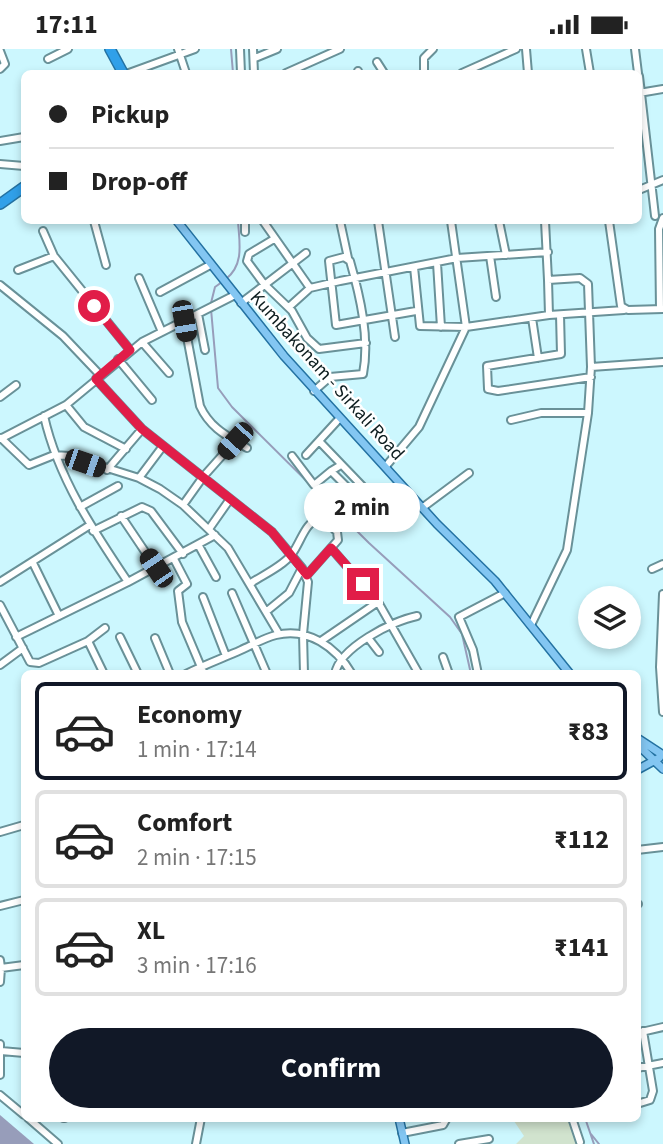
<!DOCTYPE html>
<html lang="en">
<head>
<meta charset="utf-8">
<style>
	body { margin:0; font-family:"Source Sans 3",sans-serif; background:#f6f6f6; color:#222; height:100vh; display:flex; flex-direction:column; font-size:26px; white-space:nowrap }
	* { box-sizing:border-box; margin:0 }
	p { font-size:23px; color:#767676 }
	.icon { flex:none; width:38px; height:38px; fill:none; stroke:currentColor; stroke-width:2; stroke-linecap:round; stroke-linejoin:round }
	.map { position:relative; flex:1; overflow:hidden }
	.sheet { position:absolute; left:21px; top:621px; width:620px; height:452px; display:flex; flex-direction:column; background:#fff; border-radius:10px; box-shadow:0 4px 10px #0003 }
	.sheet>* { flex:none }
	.guide { position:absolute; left:21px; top:21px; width:621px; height:154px; border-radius:10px; box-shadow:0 4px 10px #0003; display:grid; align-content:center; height:154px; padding:0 28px; background:#fff }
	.fabs { position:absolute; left:578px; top:537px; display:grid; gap:14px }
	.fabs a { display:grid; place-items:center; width:63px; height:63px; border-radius:50%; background:#fff; box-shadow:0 4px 10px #0003; font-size:35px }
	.end { position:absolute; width:32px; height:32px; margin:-16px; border:9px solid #e11d48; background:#fff; box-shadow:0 0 0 4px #fff }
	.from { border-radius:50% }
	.bubble { position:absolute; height:49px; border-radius:24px; background:#fff; box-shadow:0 4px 10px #0003; font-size:23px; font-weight:700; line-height:49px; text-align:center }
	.car { position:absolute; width:21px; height:42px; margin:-21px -10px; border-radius:9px; box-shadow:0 0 5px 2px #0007; background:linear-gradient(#222 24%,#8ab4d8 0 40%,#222 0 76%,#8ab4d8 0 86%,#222 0) }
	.guide b { display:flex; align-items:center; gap:24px; height:66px; font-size:26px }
	.guide b+b { border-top:2px solid #e0e0e0 }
	.guide i { width:18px; height:18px; background:#222 }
	ul { padding:12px 0 0; list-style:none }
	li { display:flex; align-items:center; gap:21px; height:98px; margin:0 14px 10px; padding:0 14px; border:4px solid #e0e0e0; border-radius:10px }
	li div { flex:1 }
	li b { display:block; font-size:26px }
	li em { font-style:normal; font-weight:700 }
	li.current { border-color:#111827 }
	li>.icon { width:63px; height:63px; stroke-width:1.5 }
	.primary-button { display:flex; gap:14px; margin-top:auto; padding:14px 28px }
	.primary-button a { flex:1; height:80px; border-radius:42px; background:#111827; color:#fff; font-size:28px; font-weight:700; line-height:80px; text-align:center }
	.status { display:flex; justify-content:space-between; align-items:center; height:49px; padding:0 35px; background:#fff; direction:ltr }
	.status svg { height:19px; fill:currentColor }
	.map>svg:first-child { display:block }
	.green { fill:#d1e3ce }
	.water { fill:#979dba }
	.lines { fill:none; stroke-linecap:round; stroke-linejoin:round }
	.stream { stroke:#979dba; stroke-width:2 }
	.minor-casing { stroke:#699198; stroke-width:10 }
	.major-casing { stroke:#2472a2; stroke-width:10 }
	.highway-casing { stroke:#2472a2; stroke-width:12 }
	.minor { stroke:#fff; stroke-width:6 }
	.major { stroke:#83c6f2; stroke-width:7 }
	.highway { stroke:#30a0e9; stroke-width:9 }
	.route { stroke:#e11d48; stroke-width:9 }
	.labels { text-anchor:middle; stroke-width:5; stroke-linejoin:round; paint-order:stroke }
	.street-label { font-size:19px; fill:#0d1d1f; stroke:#fff }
</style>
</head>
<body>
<div class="status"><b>17:11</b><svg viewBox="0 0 49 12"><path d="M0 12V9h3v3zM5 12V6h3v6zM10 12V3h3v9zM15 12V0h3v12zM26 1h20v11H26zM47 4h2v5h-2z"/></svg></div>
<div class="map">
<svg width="663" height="1095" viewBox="0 0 663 1095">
	<rect width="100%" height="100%" fill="#ccf7fe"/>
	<path class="green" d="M512,1069H571L581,1095H516L524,1087Z"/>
	<path class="water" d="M0,1066L34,1095H0Z"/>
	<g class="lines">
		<path class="stream" d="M231,0L233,24
			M226,230C245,215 239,192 238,172
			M211,254L215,238L222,233
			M211,260L218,339L232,358L369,494L450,568L462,585L471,625
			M585,1069L594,1095
			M591,1085L599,1095"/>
		<defs>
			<path id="minor" d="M178,0L186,24
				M240,0L241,24
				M253,0L254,24
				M526,0L528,24
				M586,0L590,24
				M635,0L638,24
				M0,2L5,15L0,20
				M255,9L277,0
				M48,10L68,0
				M377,13L384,24
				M358,22V24
				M129,24L195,0
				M286,24L340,0
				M424,24V9L433,0
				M462,24L516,0
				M639,27L655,167
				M639,44L663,40
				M0,92L24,88
				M0,115L24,117
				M639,141L663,131
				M94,172L106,216
				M245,172V183
				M263,172L310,239
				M340,172L348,209
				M378,172L395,288
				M499,172L506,206
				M609,172L621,257L628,261L663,260
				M43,182L54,207L130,301
				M274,190L249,205L247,212L264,235L292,262L307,289L319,300L366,294
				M490,207L496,248
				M437,214L441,278
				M414,218L420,277L466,278L549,266L624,261
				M18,221L54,207
				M139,229L162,283
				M548,231L549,266
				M0,236L63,287L100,326
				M160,243L210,216
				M241,254L306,204
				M289,258L310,239L340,232L457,209L548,203
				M660,260L659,180L663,169
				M198,265L205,301
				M560,266L561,305L487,317L488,340L498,342L591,328
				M532,269L538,309
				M184,272L200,357C210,379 227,387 247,399
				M142,293L169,324
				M118,310L152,351
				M591,318L663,313
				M96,330L142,380L272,483L302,519L308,533L303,585L304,625
				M314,342L330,328L363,325C370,289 360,247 350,212L344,208L329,212L336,276L416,262
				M0,348L16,336
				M66,356L84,378L126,400
				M44,367C58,429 93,481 128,533
				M511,371L541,364H588
				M1,389L29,416L54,406L69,407L139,429L160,440L183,456L228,499L279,585
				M0,390L66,356L142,293L235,246
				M319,392L367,442
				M306,406L339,370
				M292,407L314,436L331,422
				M341,416L331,422L356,447
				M386,417L419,378L466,278L451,172
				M107,421L142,380
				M139,429L163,397
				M183,456L203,428L235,392
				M80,458L118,437
				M422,459L469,424
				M121,467L156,519
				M209,480L230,450
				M93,482L142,458L151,462L183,505
				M199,497L216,528
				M331,499L378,553L419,625
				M174,510L187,535L178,542L182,573L204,625
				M33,514L59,567
				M652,520L663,515
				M0,533L90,476
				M251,534C263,526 283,517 292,505C302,491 304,474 322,467L337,483L338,491L307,526
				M232,544L267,625
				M663,545L660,618L663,663
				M203,548L226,607
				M0,556L30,613L39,614L88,592L104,625
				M267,562L289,544L302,519
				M531,576L567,501L588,364L591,318L588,235L580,229L548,231L545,172
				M16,588L128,533L215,486
				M120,588L138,625
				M155,589L170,625
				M369,590L379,603
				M88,592L105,579
				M321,592L378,553
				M443,608L449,625
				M0,616L23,599
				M186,625C204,616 223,609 241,601C252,596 264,589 276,586C308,578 336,598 352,625
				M335,625C339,599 392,572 417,567
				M478,625L473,601L459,568L505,544
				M0,783L24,776
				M637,801L663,798
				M637,855H638
				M0,857L24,851
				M0,911L1,919L24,916
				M0,933L1,919
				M637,984L663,978
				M0,995V1026
				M1,1002L24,1004
				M637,1019L663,1014
				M0,1046L24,1066
				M637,1055L650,1051L653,1042L643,982
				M28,1069L58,1095
				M63,1069H65
				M572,1069L580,1093
				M402,1084L443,1076L447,1069
				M196,1095L201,1069
				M459,1095L489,1090"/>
			<path id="major" d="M177,172L284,307L437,475L495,532L570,625
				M637,689L663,706
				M637,695L663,720
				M637,721L659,709
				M399,1069L405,1095"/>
			<path id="highway" d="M110,0L123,24
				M0,155L24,138"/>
		</defs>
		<use href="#minor" class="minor-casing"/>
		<use href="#major" class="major-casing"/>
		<use href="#highway" class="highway-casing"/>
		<use href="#minor" class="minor"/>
		<use href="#major" class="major"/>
		<use href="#highway" class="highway"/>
	</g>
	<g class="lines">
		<path class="route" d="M94,257L130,301L96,330L142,380L272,483L307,526L331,499L363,535"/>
	</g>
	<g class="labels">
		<g class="street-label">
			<text transform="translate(328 326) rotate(48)" y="7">Kumbakonam - Sirkali Road</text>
		</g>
	</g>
</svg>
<div class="fabs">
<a><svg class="icon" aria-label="layers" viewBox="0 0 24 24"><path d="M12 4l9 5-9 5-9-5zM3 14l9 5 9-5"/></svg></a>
</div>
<i class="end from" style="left:94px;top:257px"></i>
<i class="end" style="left:363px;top:535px"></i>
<div class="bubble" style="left:304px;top:434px;width:116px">2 min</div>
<i class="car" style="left:184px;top:272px;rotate:170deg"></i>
<i class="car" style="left:235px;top:392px;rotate:222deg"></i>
<i class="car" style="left:85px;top:414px;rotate:109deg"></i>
<i class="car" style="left:156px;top:519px;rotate:326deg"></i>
<div class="guide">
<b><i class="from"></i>Pickup</b>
<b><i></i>Drop-off</b>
</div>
<section class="sheet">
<ul>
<li class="current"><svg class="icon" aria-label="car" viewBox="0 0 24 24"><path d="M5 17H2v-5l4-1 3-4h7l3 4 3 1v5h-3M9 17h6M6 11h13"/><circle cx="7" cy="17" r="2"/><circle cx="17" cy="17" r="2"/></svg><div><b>Economy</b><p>1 min · 17:14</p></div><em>₹83</em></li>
<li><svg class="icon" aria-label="car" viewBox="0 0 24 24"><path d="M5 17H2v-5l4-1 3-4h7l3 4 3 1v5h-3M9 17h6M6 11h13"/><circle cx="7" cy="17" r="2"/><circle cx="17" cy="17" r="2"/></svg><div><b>Comfort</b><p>2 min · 17:15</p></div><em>₹112</em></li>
<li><svg class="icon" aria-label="car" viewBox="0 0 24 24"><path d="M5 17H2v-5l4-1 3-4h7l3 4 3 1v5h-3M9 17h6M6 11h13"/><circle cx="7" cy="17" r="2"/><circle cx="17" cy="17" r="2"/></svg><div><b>XL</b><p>3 min · 17:16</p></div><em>₹141</em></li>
</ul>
<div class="primary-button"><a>Confirm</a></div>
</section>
</div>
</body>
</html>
